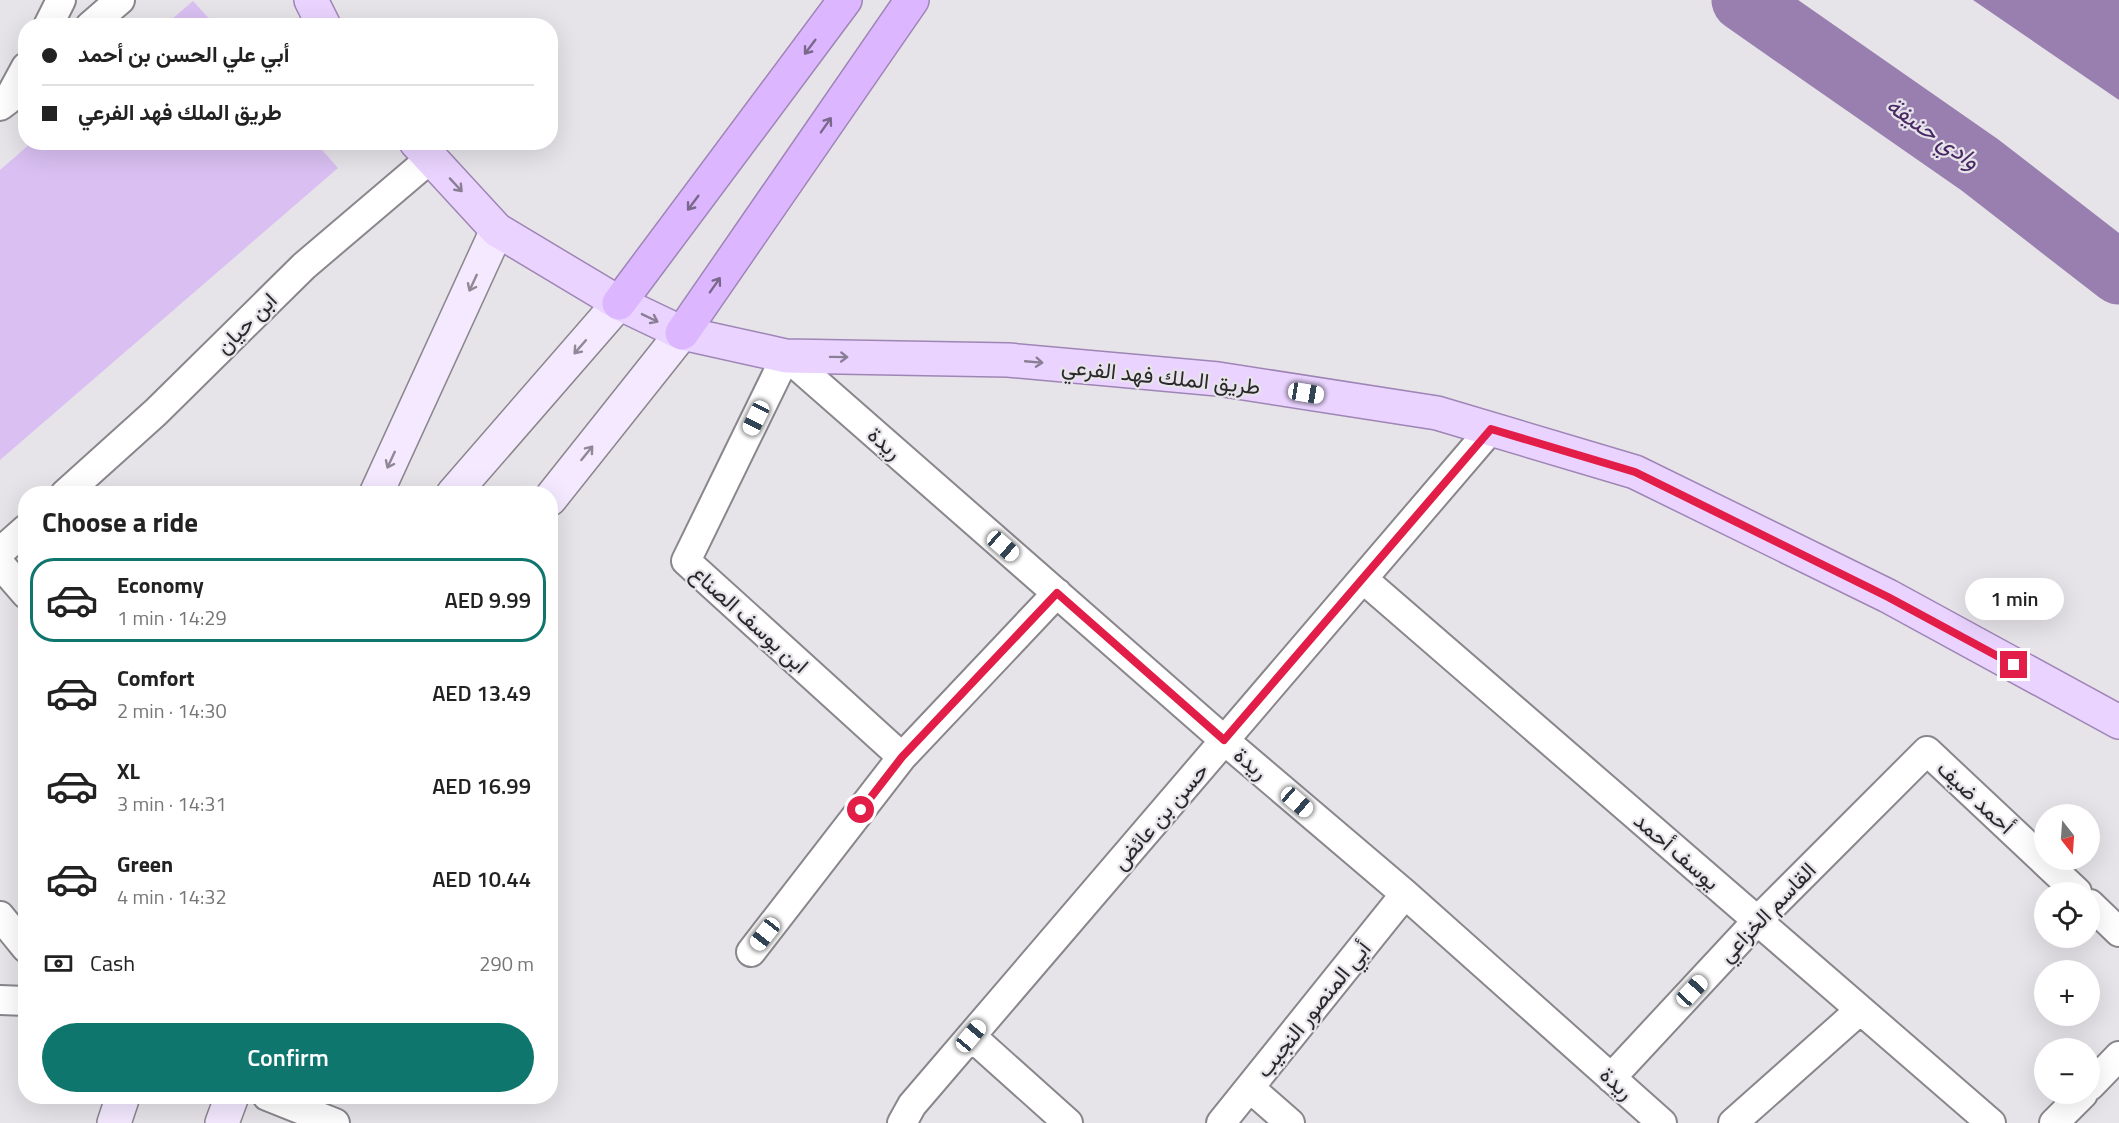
<!DOCTYPE html>
<html lang="en">
<head>
<meta charset="utf-8">
<style>
	body { margin:0; font-family:"Titillium Web",Vazirmatn,sans-serif; background:#f2f2f2; color:#222; height:100vh; display:flex; flex-direction:column; font-size:22px; white-space:nowrap }
	* { box-sizing:border-box; margin:0 }
	p { font-size:20px; color:#767676 }
	.icon { flex:none; width:33px; height:33px; fill:none; stroke:currentColor; stroke-width:2; stroke-linecap:round; stroke-linejoin:round }
	.map { position:relative; flex:1; overflow:hidden }
	.details { position:absolute; left:18px; top:486px; width:540px; height:618px; display:flex; flex-direction:column; background:#fff; border-radius:24px; box-shadow:0 6px 24px #0002 }
	.details>* { flex:none }
	.hud { position:absolute; left:18px; top:18px; width:540px; height:132px; border-radius:24px; box-shadow:0 6px 24px #0002; display:grid; align-content:center; height:132px; padding:0 24px; background:#fff }
	.needle { width:39px; rotate:163deg }
	.fabs { position:absolute; left:2034px; top:804px; display:grid; gap:12px }
	.fabs a { display:grid; place-items:center; width:66px; height:66px; border-radius:50%; background:#fff; box-shadow:0 6px 24px #0002; font-size:30px }
	.end { position:absolute; width:27px; height:27px; margin:-14px; border:8px solid #e11d48; background:#fff; box-shadow:0 0 0 3px #fff }
	.from { border-radius:50% }
	.bubble { position:absolute; height:42px; border-radius:21px; background:#fff; box-shadow:0 6px 24px #0002; font-size:20px; font-weight:600; line-height:42px; text-align:center }
	.car { position:absolute; width:18px; height:36px; margin:-18px -9px; border-radius:8px; box-shadow:0 0 4px 2px #0007; background:linear-gradient(#fff 24%,#345 0 40%,#fff 0 76%,#345 0 86%,#fff 0) }
	.hud b { display:flex; align-items:center; gap:21px; height:57px; font-size:22px }
	.hud b+b { border-top:2px solid #e0e0e0 }
	.hud i { width:15px; height:15px; background:#222 }
	ul { padding:0; list-style:none }
	li { display:flex; align-items:center; gap:18px; height:84px; margin:0 12px 9px; padding:0 12px; border:3px solid transparent; border-radius:24px }
	li div { flex:1 }
	li b { display:block; font-size:22px }
	li em { font-style:normal; font-weight:600 }
	li.current { border-color:#0f766e }
	li>.icon { width:54px; height:54px; stroke-width:1.5 }
	h2 { padding:0 24px; font-size:27px; line-height:72px }
	.pay { display:flex; align-items:center; gap:15px; height:66px; padding:0 24px; font-size:22px }
	.pay p { margin-inline-start:auto }
	.primary-button { display:flex; gap:12px; margin-top:auto; padding:12px 24px }
	.primary-button a { flex:1; height:69px; border-radius:36px; background:#0f766e; color:#fff; font-size:24px; font-weight:600; line-height:69px; text-align:center }
	.map>svg:first-child { display:block }
	.green { fill:#d9bff2 }
	.water { fill:#987fb0 }
	.lines { fill:none; stroke-linecap:round; stroke-linejoin:round }
	.river { stroke:#987fb0; stroke-width:63 }
	.street-casing { stroke:#89868c; stroke-width:32 }
	.secondary-casing { stroke:#89868c; stroke-width:36 }
	.primary-casing { stroke:#9e85b5; stroke-width:36 }
	.highway-casing { stroke:#9e85b5; stroke-width:36 }
	.street { stroke:#fff; stroke-width:28 }
	.secondary { stroke:#f4e9ff; stroke-width:33 }
	.primary { stroke:#ead4ff; stroke-width:33 }
	.highway { stroke:#dcb7ff; stroke-width:33 }
	.oneway { stroke:#7a688a }
	.oneway2 { stroke:#8a7e95 }
	.oneway3 { stroke:#8f8895 }
	.route { stroke:#e11d48; stroke-width:8 }
	.labels { text-anchor:middle; stroke-width:4.5; stroke-linejoin:round; paint-order:stroke }
	.street-label { font-size:22px; fill:#2a282b; stroke:#e6e3e9 }
	.water-label { font-size:24px; font-style:italic; fill:#492764; stroke:#e6e3e9 }
</style>
</head>
<body>
<div class="map">
<svg width="2119" height="1123" viewBox="0 0 2119 1123">
	<rect width="100%" height="100%" fill="#e6e3e9"/>
	<path class="green" d="M193,1L215,25H165Z
		M31,143H316L338,168L0,460V170Z"/>
	<path class="water" d="M1973,0H2119V100Z"/>
	<g class="lines">
		<path class="river" d="M1743,0L1980,165L2119,273"/>
		<defs>
			<path id="street" d="M48,26L61,0
				M90,26L120,0
				M0,106L8,100L26,67
				M65,494L156,412L304,266L431,158
				M0,552L26,529
				M0,564L26,594
				M1363,579L1991,1123
				M902,757L686,561L786,356L1224,740L1405,894L1662,1123
				M2090,904L2119,932
				M0,916L26,948
				M751,952L902,757L1057,593
				M0,1000L26,1001
				M971,1036L1068,1123
				M1611,1078L1757,921L1927,751L2077,892
				M2090,1086L2119,1056
				M1250,1088L1290,1123
				M267,1096L335,1123
				M902,1123L912,1105L1491,429
				M1221,1123L1405,894
				M1733,1123L1860,1010
				M2054,1123L2083,1094"/>
			<path id="secondary" d="M376,494L497,230
				M453,494L619,303
				M550,499L682,333
				M114,1123L123,1096
				M222,1123L232,1096"/>
			<path id="primary" d="M311,0L324,26
				M416,142L497,230L619,303L682,333L786,356L1008,360L1218,379L1437,413L1635,472L1888,596L2119,722"/>
			<path id="highway" d="M619,303L845,0
				M682,333L912,0"/>
		</defs>
		<use href="#street" class="street-casing"/>
		<use href="#secondary" class="secondary-casing"/>
		<use href="#primary" class="primary-casing"/>
		<use href="#highway" class="highway-casing"/>
		<use href="#street" class="street"/>
		<use href="#secondary" class="secondary"/>
		<use href="#primary" class="primary"/>
		<use href="#highway" class="highway"/>
	</g>
	<defs><path id="oneway-shaft" d="M-6 0H5M1.5-3L5.5 0L1.5 3" fill="none" stroke-width="1.6" stroke-linecap="round" stroke-linejoin="round" transform="scale(1.5)"/></defs>
	<g class="oneway">
		<use href="#oneway-shaft" transform="translate(810 47) rotate(127)"/>
		<use href="#oneway-shaft" transform="translate(826 125) rotate(-55)"/>
		<use href="#oneway-shaft" transform="translate(693 203) rotate(127)"/>
		<use href="#oneway-shaft" transform="translate(715 285) rotate(-55)"/>
	</g>
	<g class="oneway2">
		<use href="#oneway-shaft" transform="translate(456 185) rotate(47)"/>
		<use href="#oneway-shaft" transform="translate(650 318) rotate(26)"/>
		<use href="#oneway-shaft" transform="translate(839 357) rotate(1)"/>
		<use href="#oneway-shaft" transform="translate(1034 362) rotate(5)"/>
	</g>
	<g class="oneway3">
		<use href="#oneway-shaft" transform="translate(473 283) rotate(115)"/>
		<use href="#oneway-shaft" transform="translate(580 347) rotate(131)"/>
		<use href="#oneway-shaft" transform="translate(587 453) rotate(-51)"/>
		<use href="#oneway-shaft" transform="translate(391 460) rotate(115)"/>
	</g>
	<g class="lines">
		<path class="route" d="M861,810L902,757L1057,593L1224,740L1491,429L1635,472L1888,597L2014,665"/>
	</g>
	<g class="labels">
		<g class="street-label">
			<text transform="translate(246 323) rotate(-45)" y="8">ابن حيان</text>
			<text transform="translate(1161 376) rotate(6)" y="8">طريق الملك فهد الفرعي</text>
			<text transform="translate(885 443) rotate(41)" y="8">ريدة</text>
			<text transform="translate(750 619) rotate(42)" y="8">ابن يوسف الصناع</text>
			<text transform="translate(1251 763) rotate(40)" y="8">ريدة</text>
			<text transform="translate(1976 797) rotate(43)" y="8">أحمد ضيف</text>
			<text transform="translate(1160 816) rotate(-49)" y="8">حسن بن عائض</text>
			<text transform="translate(1677 851) rotate(41)" y="8">يوسف أحمد</text>
			<text transform="translate(1767 912) rotate(-46)" y="8">القاسم الخزاعي</text>
			<text transform="translate(1313 1009) rotate(-51)" y="8">أبي المنصور النجيب</text>
			<text transform="translate(1617 1083) rotate(42)" y="8">ريدة</text>
		</g>
		<g class="water-label">
			<text transform="translate(1933 133) rotate(35)" y="8">وادي حنيفة</text>
		</g>
	</g>
</svg>
<div class="fabs">
<a><svg class="needle" viewBox="-14 -14 28 28"><path d="M0-13l5 13h-10z" fill="#e53935"/><path d="M0 13l5-13h-10z" fill="#767676"/></svg></a>
<a><svg class="icon" aria-label="locate" viewBox="0 0 24 24"><circle cx="12" cy="12" r="6"/><path d="M12 2v4M12 18v4M2 12h4M18 12h4"/></svg></a>
<a>+</a>
<a>−</a>
</div>
<i class="end from" style="left:861px;top:810px"></i>
<i class="end" style="left:2014px;top:665px"></i>
<div class="bubble" style="left:1965px;top:578px;width:99px">1 min</div>
<i class="car" style="left:1306px;top:393px;rotate:99deg"></i>
<i class="car" style="left:756px;top:418px;rotate:206deg"></i>
<i class="car" style="left:1003px;top:546px;rotate:131deg"></i>
<i class="car" style="left:1297px;top:802px;rotate:131deg"></i>
<i class="car" style="left:765px;top:934px;rotate:218deg"></i>
<i class="car" style="left:1692px;top:991px;rotate:43deg"></i>
<i class="car" style="left:971px;top:1036px;rotate:40deg"></i>
<div class="hud">
<b><i class="from"></i>أبي علي الحسن بن أحمد</b>
<b><i></i>طريق الملك فهد الفرعي</b>
</div>
<section class="details">
<h2>Choose a ride</h2>
<ul>
<li class="current"><svg class="icon" aria-label="car" viewBox="0 0 24 24"><path d="M5 17H2v-5l4-1 3-4h7l3 4 3 1v5h-3M9 17h6M6 11h13"/><circle cx="7" cy="17" r="2"/><circle cx="17" cy="17" r="2"/></svg><div><b>Economy</b><p>1 min · 14:29</p></div><em>AED 9.99</em></li>
<li><svg class="icon" aria-label="car" viewBox="0 0 24 24"><path d="M5 17H2v-5l4-1 3-4h7l3 4 3 1v5h-3M9 17h6M6 11h13"/><circle cx="7" cy="17" r="2"/><circle cx="17" cy="17" r="2"/></svg><div><b>Comfort</b><p>2 min · 14:30</p></div><em>AED 13.49</em></li>
<li><svg class="icon" aria-label="car" viewBox="0 0 24 24"><path d="M5 17H2v-5l4-1 3-4h7l3 4 3 1v5h-3M9 17h6M6 11h13"/><circle cx="7" cy="17" r="2"/><circle cx="17" cy="17" r="2"/></svg><div><b>XL</b><p>3 min · 14:31</p></div><em>AED 16.99</em></li>
<li><svg class="icon" aria-label="car" viewBox="0 0 24 24"><path d="M5 17H2v-5l4-1 3-4h7l3 4 3 1v5h-3M9 17h6M6 11h13"/><circle cx="7" cy="17" r="2"/><circle cx="17" cy="17" r="2"/></svg><div><b>Green</b><p>4 min · 14:32</p></div><em>AED 10.44</em></li>
</ul>
<div class="pay"><svg class="icon" aria-label="cash" viewBox="0 0 24 24"><path d="M3 7h18v10H3z"/><circle cx="12" cy="12" r="2"/></svg>Cash<p>290 m</p></div>
<div class="primary-button"><a>Confirm</a></div>
</section>
</div>
</body>
</html>
